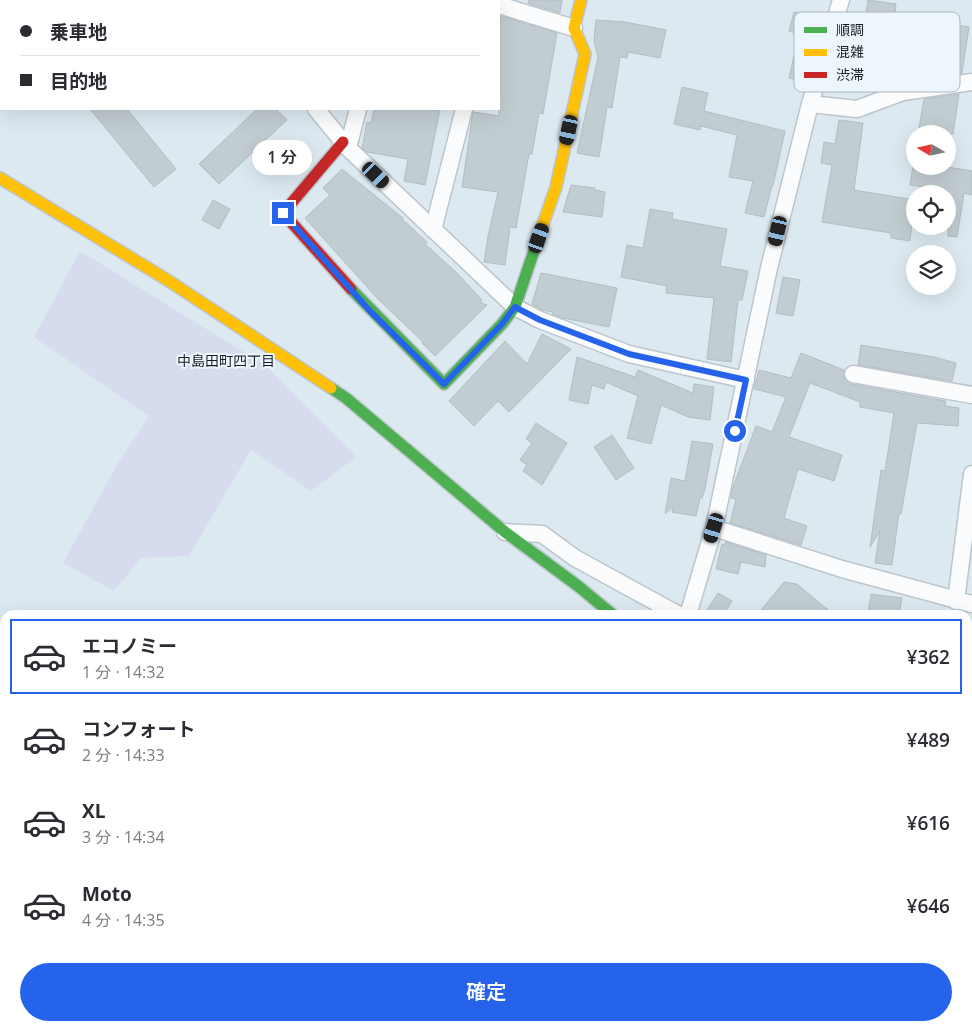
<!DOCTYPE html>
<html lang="ja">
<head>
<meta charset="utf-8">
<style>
	body { margin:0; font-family:"Open Sans","Noto Sans JP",sans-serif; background:#f7f7f7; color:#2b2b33; height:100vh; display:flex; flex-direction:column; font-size:19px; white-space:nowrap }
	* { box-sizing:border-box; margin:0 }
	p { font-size:16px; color:#7c7c81 }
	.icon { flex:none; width:28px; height:28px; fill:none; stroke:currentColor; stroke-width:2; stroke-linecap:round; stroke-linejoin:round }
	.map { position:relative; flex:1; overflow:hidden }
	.side { position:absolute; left:0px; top:610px; width:972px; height:421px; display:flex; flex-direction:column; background:#fff; border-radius:15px 15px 0 0; box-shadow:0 5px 20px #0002 }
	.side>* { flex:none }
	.guide { position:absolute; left:0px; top:0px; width:500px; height:110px; box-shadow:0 5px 20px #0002; display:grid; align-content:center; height:110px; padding:0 20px; background:#fff }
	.needle { width:32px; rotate:279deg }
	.buttons { position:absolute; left:906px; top:125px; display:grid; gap:10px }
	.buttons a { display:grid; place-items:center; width:50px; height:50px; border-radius:50%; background:#fff; box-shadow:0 5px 20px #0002; font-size:25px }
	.end { position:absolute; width:22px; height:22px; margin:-11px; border:6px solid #2563eb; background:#fff; box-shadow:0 0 0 2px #fff }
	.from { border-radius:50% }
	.bubble { position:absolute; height:35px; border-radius:18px; background:#fff; box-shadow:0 5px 20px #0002; font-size:16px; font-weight:600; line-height:35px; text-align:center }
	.car { position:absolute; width:15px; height:30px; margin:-15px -8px; border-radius:6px; box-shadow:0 0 4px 1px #0007; background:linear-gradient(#222 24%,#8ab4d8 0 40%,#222 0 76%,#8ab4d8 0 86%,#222 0) }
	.guide b { display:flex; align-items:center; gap:18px; height:48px; font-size:19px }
	.guide b+b { border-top:1px solid #e1e1e2 }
	.guide i { width:12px; height:12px; background:#2b2b33 }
	ul { padding:9px 0 0; list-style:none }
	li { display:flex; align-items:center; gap:15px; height:75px; margin:0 10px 8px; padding:0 10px; border:2px solid transparent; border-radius:0px }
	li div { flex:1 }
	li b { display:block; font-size:19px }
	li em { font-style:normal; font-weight:600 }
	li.active { border-color:#2563eb }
	li>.icon { width:45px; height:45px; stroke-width:1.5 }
	.button { display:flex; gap:10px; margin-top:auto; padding:10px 20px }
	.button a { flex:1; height:58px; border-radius:30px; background:#2563eb; color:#fff; font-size:20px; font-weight:600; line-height:58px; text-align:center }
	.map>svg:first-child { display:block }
	.green { fill:#d6dced }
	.water { fill:#9abbba }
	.building { fill:#c2cdd2; stroke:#b3bdc2 }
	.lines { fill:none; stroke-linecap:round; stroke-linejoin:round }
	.lane-casing { stroke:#bcc5cb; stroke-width:11 }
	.street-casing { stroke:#bcc5cb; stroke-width:19 }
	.fast-casing { stroke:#bcc5cb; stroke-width:14 }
	.slow-casing { stroke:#bcc5cb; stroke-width:14 }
	.jam-casing { stroke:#bcc5cb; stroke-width:14 }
	.lane { stroke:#fafcfd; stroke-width:9 }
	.street { stroke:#fafcfd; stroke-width:16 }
	.fast { stroke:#4caf50; stroke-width:11 }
	.slow { stroke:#ffc107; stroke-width:11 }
	.jam { stroke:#c62828; stroke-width:11 }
	.route { stroke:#2563eb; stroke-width:6 }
	.labels { text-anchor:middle; stroke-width:4; stroke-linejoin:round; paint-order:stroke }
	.neighbourhood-label { font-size:14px; fill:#161e23; stroke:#edf6fc }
	.key { fill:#edf6fc; stroke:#acb5bb; stroke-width:1 }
	.key-label { font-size:14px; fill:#161e23 }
</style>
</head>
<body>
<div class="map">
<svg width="972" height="1031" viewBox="0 0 972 1031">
	<rect width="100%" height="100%" fill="#dde9f1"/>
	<path class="green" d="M80,251L266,366L356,457L311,491L251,450L189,556L141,558L114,591L63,563L119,461L149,416L34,337Z
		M0,759L5,762V915L0,911Z
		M362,1026H422L419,1031H360Z"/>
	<path class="water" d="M0,928L5,931V1026H136L142,1031H0Z"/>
	<path class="building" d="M529,0H562L560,13L528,3Z
		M868,0L896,4L890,63L874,60L873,65L834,58L840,39L849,41L853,18L865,20Z
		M794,12L821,19L818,35L820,36L814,54L811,53L805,82L789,78L799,34L789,31Z
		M501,16L557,33L543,114L539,113L532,154H529L516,228L510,227L505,265L484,262L488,236L498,192L462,187L473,112L499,116V28Z
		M596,20L625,22L666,30L660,58L628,52L627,58L620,57L612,108L607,107L599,157L577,153L598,57L594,41Z
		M932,21L969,27L962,73L921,79L903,77L906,56L927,59Z
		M682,87L708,93L704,111L785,131L773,186H772L764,217L745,213L753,181L729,177L737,135L701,126L700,130L674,124Z
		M959,94L953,134H918L924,99Z
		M90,109H127L176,169L154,187Z
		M257,109H276L287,120L219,184L199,164Z
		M374,109H440L425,185L404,181L408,159L367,152L362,148L367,122L371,123Z
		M839,120L863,123L854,190L915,200L910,241L891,238V233L822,222L832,165L821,163L824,142L835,144Z
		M913,166H941L972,171V195L964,193L957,237L948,236V191L910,185Z
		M342,169L403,218L402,219L427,242L425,244L456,272L482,300L481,303L487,305L435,356L422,343L423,342L377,298L305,218L330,195L323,188Z
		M571,185L595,188V190L605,192L602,217L563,212Z
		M213,200L230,209L219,229L202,220Z
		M650,209L673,213L672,219L727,229L720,266L748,271L742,300H738L731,362L707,359L714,298L666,293L667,286L621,277L627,245L643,248Z
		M541,273L617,288L609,327L563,318L552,314L553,312L542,310L532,304Z
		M783,277L800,280L793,316L776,313Z
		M542,334L571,349L509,412L498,401L474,426L449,401L505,341L527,364Z
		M861,345L934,357L956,363L952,381L858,365Z
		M801,353L844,370V378L851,384L946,401L945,406L959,408L958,426L917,423L901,514L899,513L892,565L875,563L880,531L870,547L881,470L885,471L894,413L860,407V402L810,383L789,437L842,455L834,481L798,469L784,518L807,526L801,545L730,523L736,499L731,498L733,487L756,426L772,432L786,397L754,389L759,370L791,378Z
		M577,357L635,377L638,370L693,393L694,384L714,387L710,420L688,417L661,405L651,444L627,438L638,396L606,382L604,389L592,385L588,404L569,400Z
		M536,423L567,443L542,485L523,471L527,465L520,460L532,443L526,439Z
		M612,435L634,468L616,480L594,447Z
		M692,441L713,444L705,489L702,498H700L696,516L672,512L673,507L665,514L671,478L685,481Z
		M725,542L766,555L765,567L741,562L738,574L716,569L722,544L725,545Z
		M784,582L797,584L834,615H757Z
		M718,593L732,601L723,615H704Z
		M871,594L902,598L899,615L868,614Z"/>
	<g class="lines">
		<defs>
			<path id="lane" d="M968,999L972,1002
				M437,1031L441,1026"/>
			<path id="street" d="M225,0L226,1
				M371,0L378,1
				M478,0L483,1
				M499,5L574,28
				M810,104L857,109L903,92L972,82
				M316,109L348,148L515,307L540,320L629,354L746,380
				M348,148L358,109
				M433,230L464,109
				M853,374L972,395
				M714,528L842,569L972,604
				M505,532L542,534L575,558L679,615
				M956,601L972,474
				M688,615L714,528L769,268L810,104L841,0"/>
			<path id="fast" d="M351,289L444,384L502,324L515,307L542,227
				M331,388L346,398L505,532L578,586L613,615
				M968,905L972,908"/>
			<path id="slow" d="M0,178L169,281L331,388
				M542,227L556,187L585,54L574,28L581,0"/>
			<path id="jam" d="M343,142L283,213L351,289"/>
		</defs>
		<use href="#lane" class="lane-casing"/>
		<use href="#street" class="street-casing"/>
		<use href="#fast" class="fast-casing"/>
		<use href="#slow" class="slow-casing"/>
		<use href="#jam" class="jam-casing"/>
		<use href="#lane" class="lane"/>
		<use href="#street" class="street"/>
		<use href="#fast" class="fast"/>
		<use href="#slow" class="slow"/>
		<use href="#jam" class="jam"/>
	</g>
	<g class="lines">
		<path class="route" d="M283,213L369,310L444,384L502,324L515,307L540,320L629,354L746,380L735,431"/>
	</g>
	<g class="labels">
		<g class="neighbourhood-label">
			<text x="226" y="366">中島田町四丁目</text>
		</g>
	</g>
	<rect x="794" y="12" width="166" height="80" rx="8" class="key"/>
	<rect x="804" y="27" width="23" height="6" fill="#4caf50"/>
	<rect x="804" y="49" width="23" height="7" fill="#ffc107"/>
	<rect x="804" y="72" width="23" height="6" fill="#c62828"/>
	<g class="key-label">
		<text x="836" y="35">順調</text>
		<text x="836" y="57">混雑</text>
		<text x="836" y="80">渋滞</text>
	</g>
</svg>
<div class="buttons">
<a><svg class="needle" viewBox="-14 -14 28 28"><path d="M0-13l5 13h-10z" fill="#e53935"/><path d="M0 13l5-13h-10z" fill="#7c7c81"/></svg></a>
<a><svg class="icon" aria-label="locate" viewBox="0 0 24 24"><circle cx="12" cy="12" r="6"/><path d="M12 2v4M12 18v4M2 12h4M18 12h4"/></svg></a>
<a><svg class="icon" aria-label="layers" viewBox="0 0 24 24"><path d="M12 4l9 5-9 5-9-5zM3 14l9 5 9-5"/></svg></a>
</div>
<i class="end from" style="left:735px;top:431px"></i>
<i class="end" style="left:283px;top:213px"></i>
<div class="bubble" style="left:252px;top:140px;width:60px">1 分</div>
<i class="car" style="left:569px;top:130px;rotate:192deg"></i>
<i class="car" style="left:376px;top:175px;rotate:134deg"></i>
<i class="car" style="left:778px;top:231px;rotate:193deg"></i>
<i class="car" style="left:539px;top:238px;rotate:19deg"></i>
<i class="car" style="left:714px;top:528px;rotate:197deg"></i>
<div class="guide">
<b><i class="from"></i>乗車地</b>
<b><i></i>目的地</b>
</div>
<section class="side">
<ul>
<li class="active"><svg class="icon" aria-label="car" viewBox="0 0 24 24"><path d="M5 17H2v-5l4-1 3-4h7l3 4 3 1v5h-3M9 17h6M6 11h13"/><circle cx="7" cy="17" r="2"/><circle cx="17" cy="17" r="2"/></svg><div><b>エコノミー</b><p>1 分 · 14:32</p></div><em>¥362</em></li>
<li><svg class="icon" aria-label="car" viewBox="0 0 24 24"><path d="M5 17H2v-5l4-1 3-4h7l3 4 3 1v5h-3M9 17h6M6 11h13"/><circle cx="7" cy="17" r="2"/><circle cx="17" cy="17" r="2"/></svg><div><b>コンフォート</b><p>2 分 · 14:33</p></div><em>¥489</em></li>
<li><svg class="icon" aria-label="car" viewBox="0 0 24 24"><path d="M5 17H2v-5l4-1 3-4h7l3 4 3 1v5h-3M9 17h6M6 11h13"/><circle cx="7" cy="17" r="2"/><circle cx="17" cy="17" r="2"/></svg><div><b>XL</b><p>3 分 · 14:34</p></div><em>¥616</em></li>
<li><svg class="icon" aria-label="car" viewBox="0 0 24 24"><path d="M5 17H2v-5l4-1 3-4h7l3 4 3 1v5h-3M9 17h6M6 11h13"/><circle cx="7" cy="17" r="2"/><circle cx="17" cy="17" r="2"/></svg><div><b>Moto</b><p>4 分 · 14:35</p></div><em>¥646</em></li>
</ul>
<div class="button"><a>確定</a></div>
</section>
</div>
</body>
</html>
